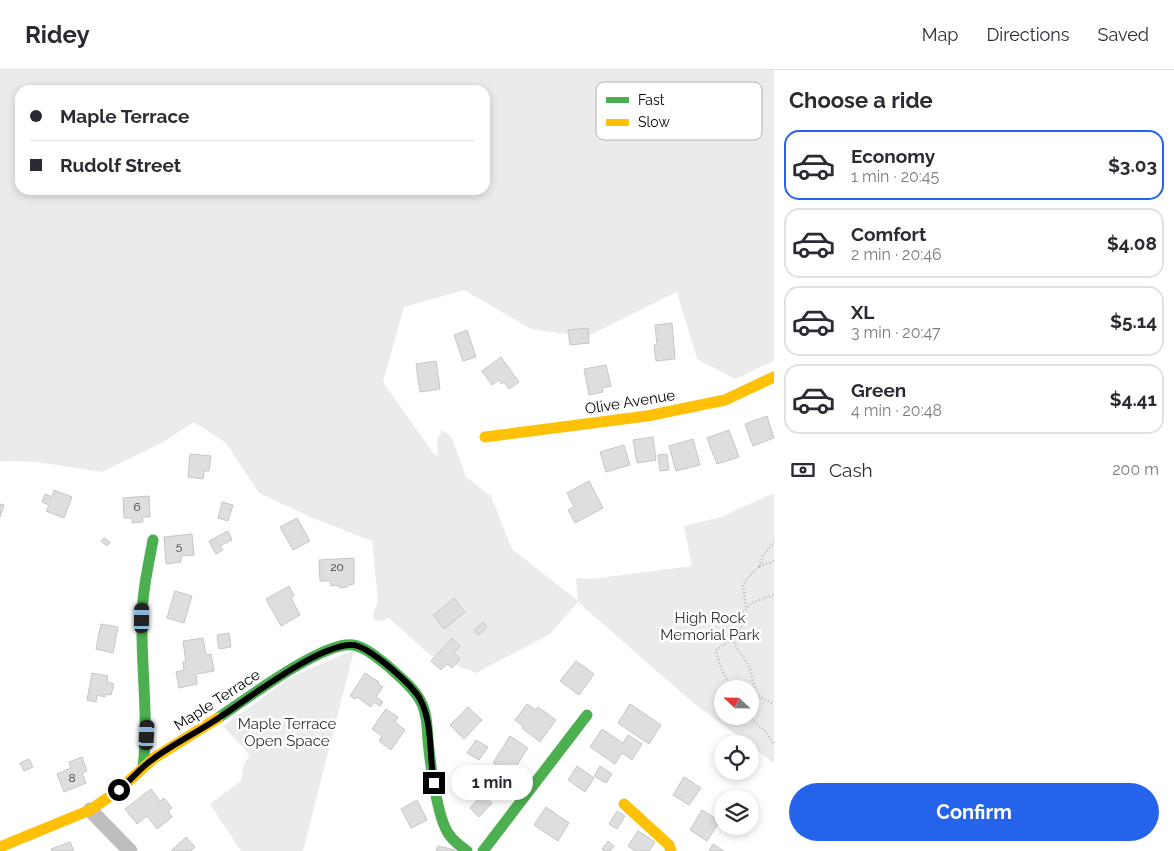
<!DOCTYPE html>
<html lang="en">
<head>
<meta charset="utf-8">
<style>
	body { margin:0; font-family:Raleway,sans-serif; background:#f7f7f7; color:#2b2b33; height:100vh; display:flex; flex-direction:column; font-size:19px; white-space:nowrap }
	* { box-sizing:border-box; margin:0 }
	p { font-size:16px; color:#7c7c81 }
	.icon { flex:none; width:28px; height:28px; fill:none; stroke:currentColor; stroke-width:2; stroke-linecap:round; stroke-linejoin:round }
	.map { position:relative; flex:1; overflow:hidden }
	.details { display:flex; flex-direction:column; background:#fff; width:400px }
	.details>* { flex:none }
	.guide { position:absolute; left:15px; top:15px; width:475px; height:110px; border-radius:15px; box-shadow:0 2px 8px #0003; display:grid; align-content:center; height:110px; padding:0 15px; background:#fff }
	.needle { width:32px; rotate:292deg }
	.fabs { position:absolute; left:714px; top:610px; display:grid; gap:10px }
	.fabs a { display:grid; place-items:center; width:45px; height:45px; border-radius:50%; background:#fff; box-shadow:0 2px 8px #0003; font-size:25px }
	.end { position:absolute; width:22px; height:22px; margin:-11px; border:6px solid #000; background:#fff; box-shadow:0 0 0 2px #fff }
	.from { border-radius:50% }
	.bubble { position:absolute; height:35px; border-radius:18px; background:#fff; box-shadow:0 2px 8px #0003; font-size:16px; font-weight:700; line-height:35px; text-align:center }
	.car { position:absolute; width:15px; height:30px; margin:-15px -8px; border-radius:6px; box-shadow:0 0 4px 1px #0007; background:linear-gradient(#222 24%,#8ab4d8 0 40%,#222 0 76%,#8ab4d8 0 86%,#222 0) }
	.guide b { display:flex; align-items:center; gap:18px; height:48px; font-size:19px }
	.guide b+b { border-top:1px solid #e1e1e2 }
	.guide i { width:12px; height:12px; background:#2b2b33 }
	ul { padding:0; list-style:none }
	li { display:flex; align-items:center; gap:15px; height:70px; margin:0 10px 8px; padding:0 5px; border:2px solid #e1e1e2; border-radius:15px }
	li div { flex:1 }
	li b { display:block; font-size:19px }
	li em { font-style:normal; font-weight:700 }
	li.on { border-color:#2563eb }
	li>.icon { width:45px; height:45px; stroke-width:1.5 }
	h2 { padding:0 15px; font-size:22px; line-height:60px }
	.pay { display:flex; align-items:center; gap:12px; height:55px; padding:0 15px; font-size:19px }
	.pay p { margin-inline-start:auto }
	.primary-button { display:flex; gap:10px; margin-top:auto; padding:10px 15px }
	.primary-button a { flex:1; height:58px; border-radius:30px; background:#2563eb; color:#fff; font-size:20px; font-weight:700; line-height:58px; text-align:center }
	header { display:flex; align-items:center; gap:30px; box-sizing:border-box; height:70px; padding:0 25px; background:#fff; border-bottom:1px solid #e1e1e2 }
	header strong { font-size:24px }
	nav { display:flex; gap:28px; margin-inline-start:auto; font-size:18px }
	main { display:flex; flex:1; min-height:0 }
	.map>svg:first-child { display:block }
	.green { fill:#ebebeb; fill-rule:evenodd }
	.building { fill:#dedede; stroke:#c6c6c6 }
	.lines { fill:none; stroke-linecap:round; stroke-linejoin:round }
	.path { stroke:#b9b9b9; stroke-width:2.5; stroke-dasharray:1 2.5; stroke-linecap:butt }
	.street { stroke:#bebebe; stroke-width:15 }
	.fast { stroke:#4caf50; stroke-width:11 }
	.slow { stroke:#ffc107; stroke-width:11 }
	.route { stroke:#000; stroke-width:6 }
	.labels { text-anchor:middle; stroke-width:5; stroke-linejoin:round; paint-order:stroke }
	.number-label { font-size:12px; fill:#383838 }
	.street-label { font-size:15px; fill:#000; stroke:#fff }
	.park-label { font-size:15px; fill:#313131; stroke:#fff }
	.key { fill:#fff; stroke:#b2b2b2; stroke-width:1 }
	.key-label { font-size:14px; fill:#000 }
</style>
</head>
<body>
<header>
<strong>Ridey</strong>
<nav><a>Map</a><a>Directions</a><a>Saved</a></nav>
</header>
<main>
<div class="map">
<svg width="774" height="781" viewBox="0 0 774 781">
	<rect width="100%" height="100%" fill="#fff"/>
	<path class="green" d="M0,0H774V291L735,309L697,289L677,222L586,267L531,259L464,220L404,237L383,312L433,383L438,386L437,370L442,360L451,366L466,407L491,426L512,479L578,531L576,508L591,509L692,496L684,456L721,447L774,423V693L691,631L578,532L550,564L476,603L430,585L389,548L381,551L373,549V544L378,531L372,471L310,447L259,423L226,373L194,352L162,373L102,402L37,392L0,391ZM20,20H485V120H20ZM722,619H750V646H722Z
		M354,580L303,781H241L210,734L241,711L244,694L250,685L223,656L293,606Z"/>
	<path class="building" d="M672,253L675,289L656,291L654,275H657L655,255Z
		M588,258L589,273L570,275L568,260Z
		M467,260L476,287L463,291L454,265Z
		M501,287L519,312L509,319L504,312L502,314L499,310L492,315L482,301Z
		M436,291L440,319L420,322L416,294Z
		M606,295L611,316L602,318L603,322L589,325L584,299Z
		M767,346L774,368L753,376L745,354Z
		M729,360L739,387L717,394L707,368Z
		M653,367L656,390L637,393L633,370Z
		M693,369L700,395L676,401L669,376Z
		M624,375L630,395L606,402L600,382Z
		M190,384L211,386L209,401H204L203,409L188,407Z
		M667,384L669,400L660,401L658,385Z
		M589,411L603,438L575,453L568,440L574,437L567,423Z
		M54,420L72,427L64,448L46,441L49,435L42,432L45,424L52,427Z
		M149,426L150,447H142L143,452L132,453V448H124L123,428Z
		M222,432L233,435L228,451L218,448Z
		M0,434L4,435L0,447Z
		M297,448L310,471L293,480L280,457Z
		M228,461L232,470L220,476L223,480L216,484L209,471Z
		M192,464L194,485L181,486V492L166,494L164,467Z
		M104,468L110,472L107,476L101,471Z
		M354,488V514L349,515L347,517L340,518L337,515L331,516L330,511H320L319,490Z
		M289,516L294,526L291,528L300,545L281,556L266,529Z
		M175,521L192,526L184,553L167,548Z
		M454,528L465,542L444,559L433,545Z
		M483,552L487,557L478,565L474,560Z
		M101,554L118,557L113,583L96,579Z
		M229,563L231,577L219,579L217,565Z
		M203,568L206,585L211,584L214,601L196,604L197,614L179,618L176,602L184,600L183,592H186L183,571Z
		M452,568L460,576L454,583L460,589L452,598L447,594L441,600L431,591Z
		M576,591L594,604L579,625L560,611Z
		M92,603L108,606L107,612L114,614L111,625L105,624V627L97,625L96,632L87,630Z
		M365,603L379,612L378,614L383,617L376,627L383,632L380,636L374,632L371,637L357,627L356,629L350,626Z
		M527,634L536,640L538,637L556,650L540,672L522,658L523,656L515,650Z
		M630,634L661,655L649,674L618,653Z
		M468,637L482,650L464,669L450,655Z
		M386,639L398,647L395,652L405,660L391,680L379,671L382,666L372,659Z
		M602,659L623,673L628,665L642,674L632,690L622,683L615,694L590,677Z
		M510,666L528,678L511,704L493,693Z
		M476,670L488,677L479,690L467,683Z
		M82,687L87,701L82,703L86,713L64,722L57,704L71,698L69,692Z
		M29,689L33,697L24,701L20,693Z
		M577,696L594,708L585,722L568,710Z
		M600,696L612,704L606,713L594,706Z
		M489,700L498,711L490,717L481,706Z
		M684,707L701,718L689,735L673,725Z
		M151,719L160,731L164,728L172,738L168,741L172,747L157,759L147,746L137,754L125,739Z
		M483,724L492,733L479,747L470,738Z
		M417,730L427,750L411,758L401,739Z
		M546,737L569,753L558,771L534,755Z
		M702,740L720,751L707,771L690,760Z
		M617,741L625,746L617,759L609,754Z
		M638,761L655,772L649,781H635L628,776Z
		M186,767L195,777L191,781H171Z
		M608,771L614,776L610,781H604L602,779Z
		M70,772L74,781H52L51,779Z
		M713,774L724,781H709Z
		M438,776L455,780V781H436Z"/>
	<g class="lines">
		<path class="path" d="M774,472L762,487L760,496L774,491
			M746,537L743,515L750,505L760,496
			M733,569C736,580 745,587 749,597C752,604 754,619 757,624C762,629 768,631 774,634
			M731,619L721,598L716,580L734,568L741,557L744,542L751,533L774,525
			M750,621L755,622
			M750,646L753,651L765,661L774,674"/>
		<path class="street" d="M90,740L130,781"/>
		<path class="fast" d="M218,648C245,630 323,571 353,575C366,577 379,589 389,597C400,607 413,617 420,630C427,642 427,657 428,670C430,692 437,746 448,763C453,771 460,776 467,781
			M143,697C149,648 141,600 142,550C142,523 148,497 153,470
			M483,781L587,645"/>
		<path class="slow" d="M485,367L647,346L725,330L774,307
			M624,734L669,775L671,781
			M0,777L90,740L119,720L154,688L218,648"/>
	</g>
	<g class="lines">
		<path class="route" d="M119,720C131,710 140,698 153,689C172,675 194,664 214,651C244,632 318,574 352,575C368,575 414,616 421,631C433,655 429,687 434,713"/>
	</g>
	<g class="labels">
		<g class="number-label">
			<text x="137" y="441">6</text>
			<text x="179" y="480">5</text>
			<text x="337" y="501">20</text>
			<text x="72" y="712">8</text>
		</g>
		<g class="street-label">
			<text transform="translate(630 332) rotate(-9)" y="5">Olive Avenue</text>
			<text transform="translate(217 630) rotate(-33)" y="5">Maple Terrace</text>
		</g>
		<g class="park-label">
			<text x="710" y="553">High Rock<tspan x="710" dy="17">Memorial Park</tspan></text>
			<text x="287" y="659">Maple Terrace<tspan x="287" dy="17">Open Space</tspan></text>
		</g>
	</g>
	<rect x="596" y="12" width="166" height="58" rx="8" class="key"/>
	<rect x="606" y="27" width="23" height="6" fill="#4caf50"/>
	<rect x="606" y="49" width="23" height="7" fill="#ffc107"/>
	<g class="key-label">
		<text x="638" y="35">Fast</text>
		<text x="638" y="57">Slow</text>
	</g>
</svg>
<div class="fabs">
<a><svg class="needle" viewBox="-14 -14 28 28"><path d="M0-13l5 13h-10z" fill="#e53935"/><path d="M0 13l5-13h-10z" fill="#7c7c81"/></svg></a>
<a><svg class="icon" aria-label="locate" viewBox="0 0 24 24"><circle cx="12" cy="12" r="6"/><path d="M12 2v4M12 18v4M2 12h4M18 12h4"/></svg></a>
<a><svg class="icon" aria-label="layers" viewBox="0 0 24 24"><path d="M12 4l9 5-9 5-9-5zM3 14l9 5 9-5"/></svg></a>
</div>
<i class="end from" style="left:119px;top:720px"></i>
<i class="end" style="left:434px;top:713px"></i>
<div class="bubble" style="left:451px;top:695px;width:82px">1 min</div>
<i class="car" style="left:142px;top:548px;rotate:1deg"></i>
<i class="car" style="left:147px;top:665px;rotate:3deg"></i>
<div class="guide">
<b><i class="from"></i>Maple Terrace</b>
<b><i></i>Rudolf Street</b>
</div>
</div>
<section class="details">
<h2>Choose a ride</h2>
<ul>
<li class="on"><svg class="icon" aria-label="car" viewBox="0 0 24 24"><path d="M5 17H2v-5l4-1 3-4h7l3 4 3 1v5h-3M9 17h6M6 11h13"/><circle cx="7" cy="17" r="2"/><circle cx="17" cy="17" r="2"/></svg><div><b>Economy</b><p>1 min · 20:45</p></div><em>$3.03</em></li>
<li><svg class="icon" aria-label="car" viewBox="0 0 24 24"><path d="M5 17H2v-5l4-1 3-4h7l3 4 3 1v5h-3M9 17h6M6 11h13"/><circle cx="7" cy="17" r="2"/><circle cx="17" cy="17" r="2"/></svg><div><b>Comfort</b><p>2 min · 20:46</p></div><em>$4.08</em></li>
<li><svg class="icon" aria-label="car" viewBox="0 0 24 24"><path d="M5 17H2v-5l4-1 3-4h7l3 4 3 1v5h-3M9 17h6M6 11h13"/><circle cx="7" cy="17" r="2"/><circle cx="17" cy="17" r="2"/></svg><div><b>XL</b><p>3 min · 20:47</p></div><em>$5.14</em></li>
<li><svg class="icon" aria-label="car" viewBox="0 0 24 24"><path d="M5 17H2v-5l4-1 3-4h7l3 4 3 1v5h-3M9 17h6M6 11h13"/><circle cx="7" cy="17" r="2"/><circle cx="17" cy="17" r="2"/></svg><div><b>Green</b><p>4 min · 20:48</p></div><em>$4.41</em></li>
</ul>
<div class="pay"><svg class="icon" aria-label="cash" viewBox="0 0 24 24"><path d="M3 7h18v10H3z"/><circle cx="12" cy="12" r="2"/></svg>Cash<p>200 m</p></div>
<div class="primary-button"><a>Confirm</a></div>
</section>
</main>
</body>
</html>
